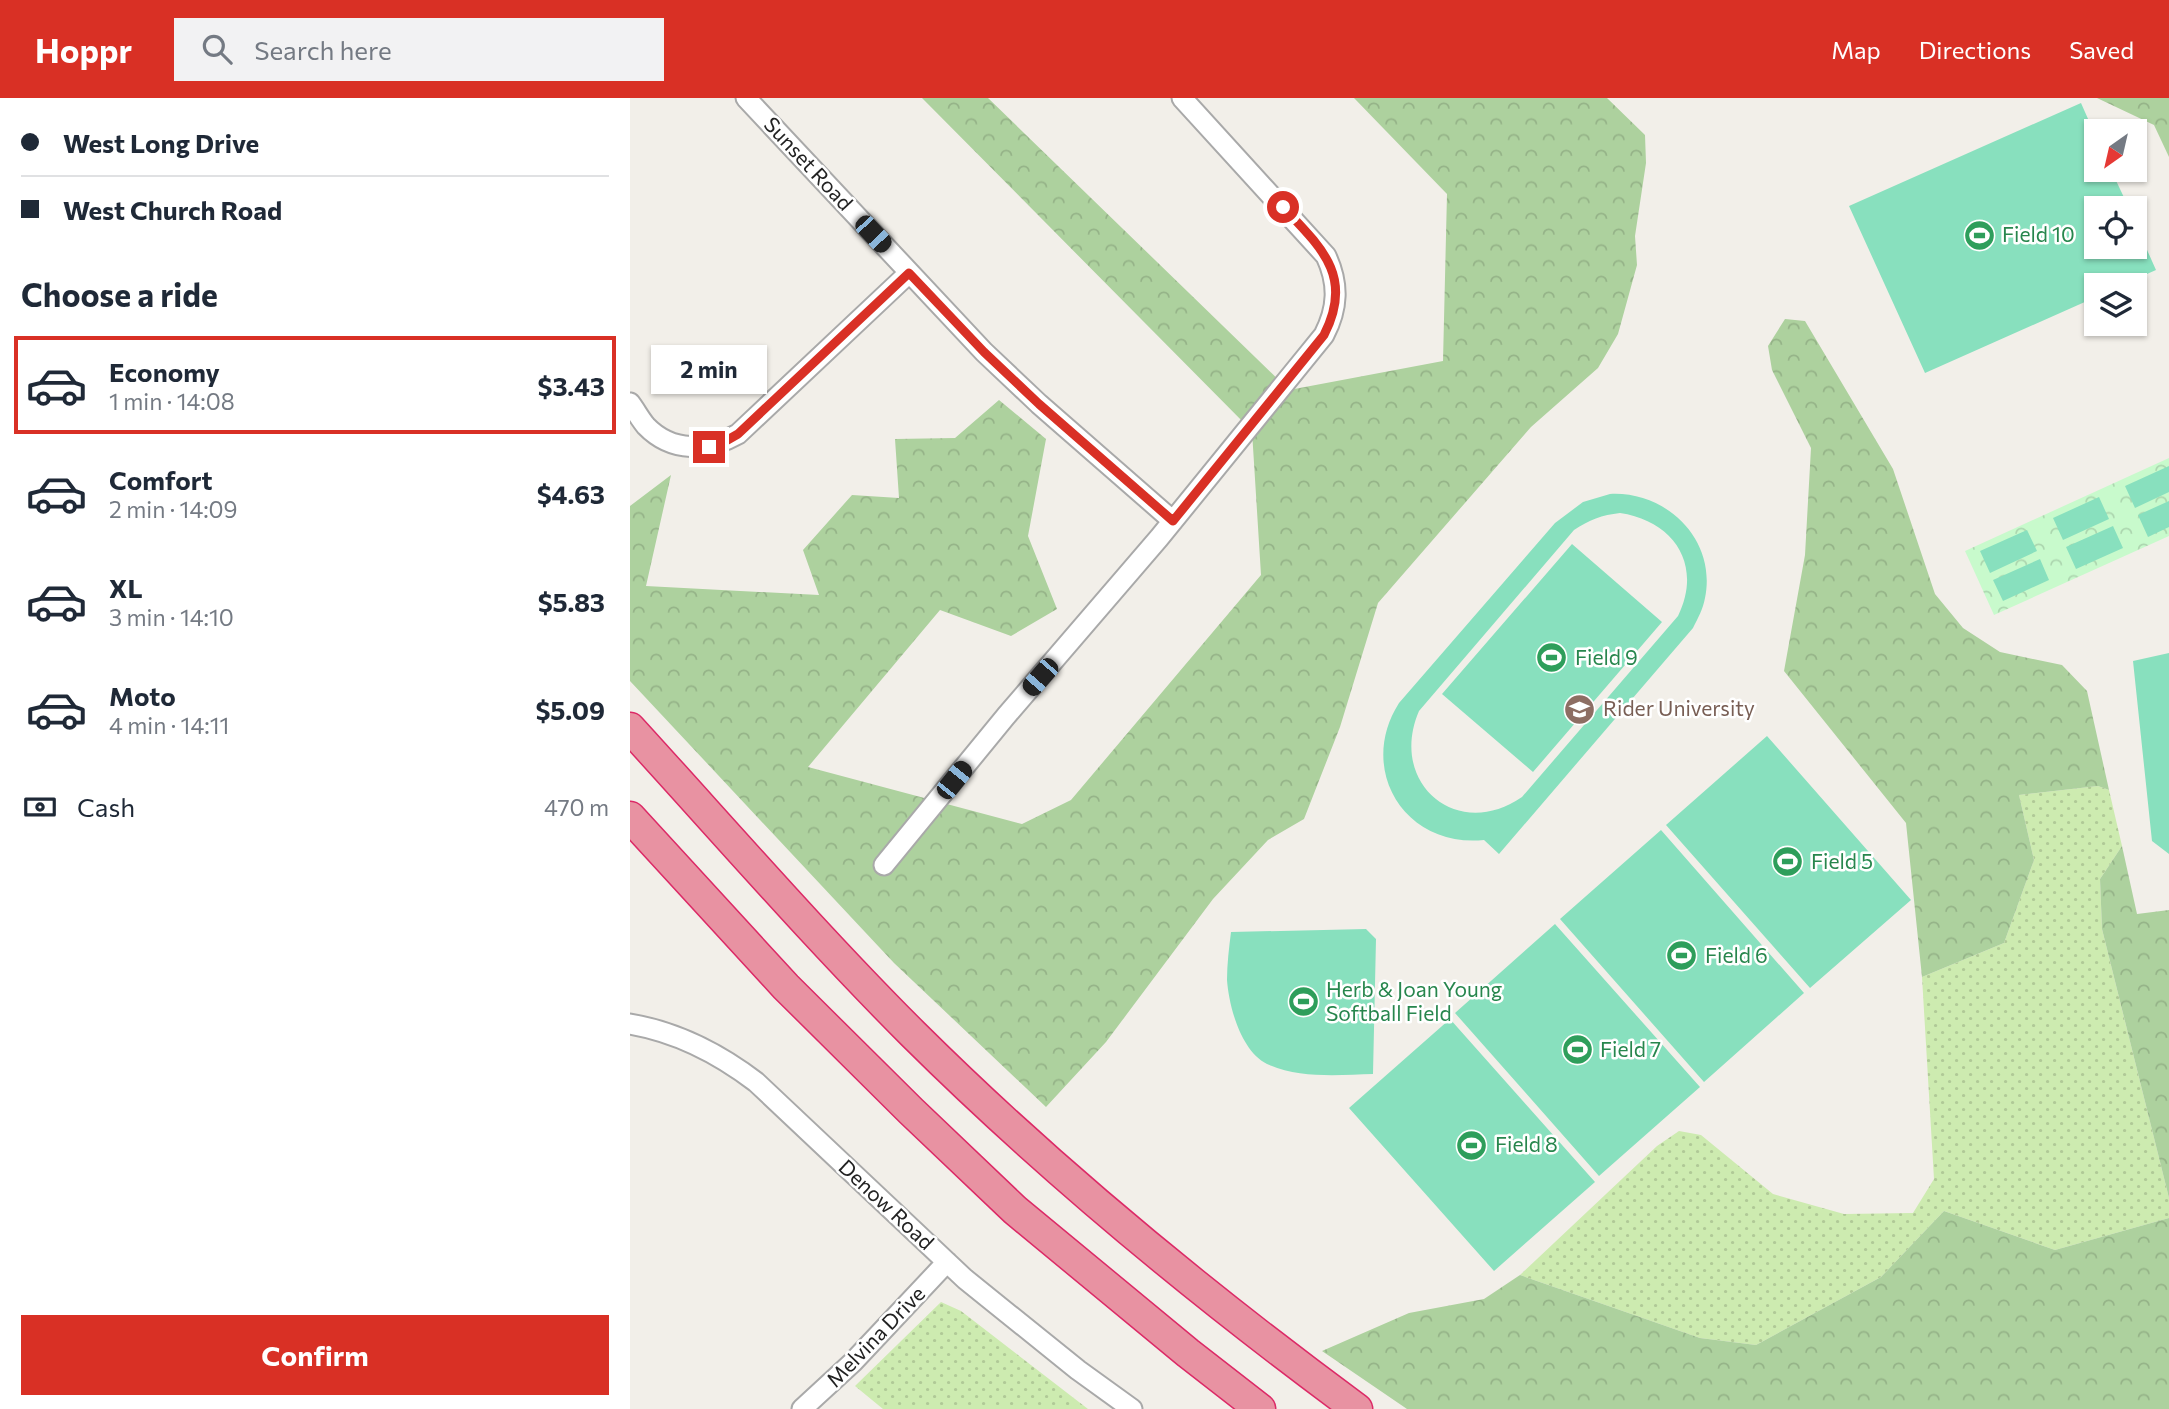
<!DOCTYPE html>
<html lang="en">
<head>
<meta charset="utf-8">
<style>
	body { margin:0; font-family:Commissioner,sans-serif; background:#f2f2f3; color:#1f2937; height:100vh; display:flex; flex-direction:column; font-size:26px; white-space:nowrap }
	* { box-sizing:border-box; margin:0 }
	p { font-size:23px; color:#747a83 }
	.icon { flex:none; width:38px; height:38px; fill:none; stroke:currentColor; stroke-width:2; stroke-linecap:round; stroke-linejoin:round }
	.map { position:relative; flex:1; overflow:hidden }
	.sheet { display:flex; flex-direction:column; background:#fff; width:630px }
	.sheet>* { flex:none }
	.guide { display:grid; align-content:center; height:154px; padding:0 21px; background:#fff }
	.needle { width:46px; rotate:214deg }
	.fabs { position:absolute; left:1454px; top:21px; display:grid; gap:14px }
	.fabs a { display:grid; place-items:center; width:63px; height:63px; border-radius:0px; background:#fff; box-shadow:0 2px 5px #0004; font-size:35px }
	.end { position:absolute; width:32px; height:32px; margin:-16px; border:9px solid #d93025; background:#fff; box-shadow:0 0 0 4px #fff }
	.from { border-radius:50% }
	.bubble { position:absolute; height:49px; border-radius:0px; background:#fff; box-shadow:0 2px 5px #0004; font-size:23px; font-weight:700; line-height:49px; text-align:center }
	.car { position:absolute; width:21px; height:42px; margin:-21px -10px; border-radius:9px; box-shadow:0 0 5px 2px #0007; background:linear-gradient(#222 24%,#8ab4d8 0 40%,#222 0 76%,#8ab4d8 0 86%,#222 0) }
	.guide b { display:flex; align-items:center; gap:24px; height:66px; font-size:26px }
	.guide b+b { border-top:2px solid #e0e1e3 }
	.guide i { width:18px; height:18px; background:#1f2937 }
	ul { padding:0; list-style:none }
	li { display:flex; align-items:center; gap:21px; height:98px; margin:0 14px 10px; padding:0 7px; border:4px solid transparent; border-radius:0px }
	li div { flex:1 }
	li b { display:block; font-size:26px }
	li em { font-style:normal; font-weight:700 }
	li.on { border-color:#d93025 }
	li>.icon { width:63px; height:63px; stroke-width:1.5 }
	h2 { padding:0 21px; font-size:32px; line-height:84px }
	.pay { display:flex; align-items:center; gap:18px; height:77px; padding:0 21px; font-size:26px }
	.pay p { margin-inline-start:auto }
	.primary-button { display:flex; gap:14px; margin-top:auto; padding:14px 21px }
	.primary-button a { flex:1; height:80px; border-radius:0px; background:#d93025; color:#fff; font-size:28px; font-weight:700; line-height:80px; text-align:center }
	header { display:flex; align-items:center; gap:42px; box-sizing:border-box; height:98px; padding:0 35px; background:#d93025; color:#fff }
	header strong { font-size:33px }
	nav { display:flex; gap:38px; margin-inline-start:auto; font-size:24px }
	.search { width:490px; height:63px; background:#f2f2f3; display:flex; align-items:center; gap:18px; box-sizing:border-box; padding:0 24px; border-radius:0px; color:#747a83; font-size:26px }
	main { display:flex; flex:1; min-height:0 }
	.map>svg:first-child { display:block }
	.grass { fill:url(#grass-dots) }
	.forest { fill:url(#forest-crowns) }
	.park { fill:url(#park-crowns) }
	.pitch { fill:#88e0be; fill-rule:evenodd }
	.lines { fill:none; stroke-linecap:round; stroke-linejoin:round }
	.minor-casing { stroke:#a9a9a9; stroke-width:23 }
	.highway-casing { stroke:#dc2a67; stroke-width:33 }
	.minor { stroke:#fff; stroke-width:19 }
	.highway { stroke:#e892a2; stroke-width:30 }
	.route { stroke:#d93025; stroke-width:9 }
	.labels { text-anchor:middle; stroke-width:5; stroke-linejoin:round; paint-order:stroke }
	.street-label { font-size:21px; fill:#222; stroke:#fff }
	.leisure-label { font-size:21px; fill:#27864d; stroke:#fff; text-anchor:start }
	.education-label { font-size:21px; fill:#785e54; stroke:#fff; text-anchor:start }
</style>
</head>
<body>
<header>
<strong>Hoppr</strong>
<div class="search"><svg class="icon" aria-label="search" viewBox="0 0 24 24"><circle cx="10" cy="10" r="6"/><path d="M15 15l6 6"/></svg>Search here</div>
<nav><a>Map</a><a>Directions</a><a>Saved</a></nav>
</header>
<main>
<section class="sheet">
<div class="guide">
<b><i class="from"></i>West Long Drive</b>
<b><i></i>West Church Road</b>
</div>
<h2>Choose a ride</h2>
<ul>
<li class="on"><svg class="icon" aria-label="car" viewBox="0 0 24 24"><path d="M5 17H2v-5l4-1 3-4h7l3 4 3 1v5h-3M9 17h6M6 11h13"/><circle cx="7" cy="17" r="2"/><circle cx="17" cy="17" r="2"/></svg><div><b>Economy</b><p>1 min · 14:08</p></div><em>$3.43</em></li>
<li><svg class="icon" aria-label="car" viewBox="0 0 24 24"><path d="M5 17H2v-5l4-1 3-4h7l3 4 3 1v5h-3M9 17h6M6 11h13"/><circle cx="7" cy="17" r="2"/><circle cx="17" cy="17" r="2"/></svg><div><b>Comfort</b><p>2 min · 14:09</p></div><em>$4.63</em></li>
<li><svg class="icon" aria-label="car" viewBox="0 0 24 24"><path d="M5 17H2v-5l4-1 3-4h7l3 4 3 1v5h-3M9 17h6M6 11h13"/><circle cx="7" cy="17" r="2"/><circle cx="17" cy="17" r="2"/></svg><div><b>XL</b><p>3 min · 14:10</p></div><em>$5.83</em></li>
<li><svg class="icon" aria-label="car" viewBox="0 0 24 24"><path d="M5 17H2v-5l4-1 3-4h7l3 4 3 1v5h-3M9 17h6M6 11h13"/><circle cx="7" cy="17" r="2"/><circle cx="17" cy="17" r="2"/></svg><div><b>Moto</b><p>4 min · 14:11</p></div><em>$5.09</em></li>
</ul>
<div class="pay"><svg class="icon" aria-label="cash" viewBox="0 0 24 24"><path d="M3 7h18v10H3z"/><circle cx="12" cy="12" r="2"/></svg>Cash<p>470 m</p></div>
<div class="primary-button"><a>Confirm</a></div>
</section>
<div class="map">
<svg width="1539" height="1311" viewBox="0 0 1539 1311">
	<defs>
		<pattern id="grass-dots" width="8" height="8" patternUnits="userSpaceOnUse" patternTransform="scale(1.75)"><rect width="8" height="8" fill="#cdebb0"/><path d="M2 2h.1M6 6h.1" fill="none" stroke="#b0c997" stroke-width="1.8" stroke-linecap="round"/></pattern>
		<pattern id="forest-crowns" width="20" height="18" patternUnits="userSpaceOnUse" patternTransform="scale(1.75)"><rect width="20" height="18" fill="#add19e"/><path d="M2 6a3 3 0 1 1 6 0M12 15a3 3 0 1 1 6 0" fill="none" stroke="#95b388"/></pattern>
		<pattern id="park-crowns" width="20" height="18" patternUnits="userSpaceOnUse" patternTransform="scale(1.75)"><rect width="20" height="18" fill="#c8facc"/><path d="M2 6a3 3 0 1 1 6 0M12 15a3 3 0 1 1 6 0" fill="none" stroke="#acd6af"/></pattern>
	</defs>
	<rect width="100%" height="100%" fill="#f2efe9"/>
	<path class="grass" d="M1468,688L1479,692L1492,748L1470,781L1472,831L1539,1100V1120L1425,1152L1314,1113L1251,1179L1126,1247L1070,1240L890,1177L1027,1048L1049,1033L1071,1037L1143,1096L1214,1116L1283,1115L1304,1081L1292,879L1374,845L1404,762L1389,697Z
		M311,1204L331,1213L458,1311H253L225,1288Z"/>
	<path class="forest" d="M292,0H358L659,292L813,263L817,96L724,0H977L1015,37L1016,65L1005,138L1007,167L988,236L968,270L901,329L748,505L710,629L674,721L638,742L583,801L476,944L416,1009L264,865L0,583V408L41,377L16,488L189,497L173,452L222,397L269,400L265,341L325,340L369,302L416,341L398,438L427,511L381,538L310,512L178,669L392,726L441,702L631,477L622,333Z
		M1467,0H1539V59L1524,27Z
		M1155,221L1175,223L1263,371L1305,496L1333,530L1370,554L1432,567L1457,593L1479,692L1468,688L1389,697L1404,762L1374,845L1292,879L1276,725L1154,573L1175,457L1181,350L1142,272L1138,248Z
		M1492,748L1507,816L1539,812V1100L1472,831L1470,781Z
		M1314,1113L1425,1152L1539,1120V1311H777L692,1253L779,1215L854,1201L890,1177L1070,1240L1126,1247L1251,1179Z"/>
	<path class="park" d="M1539,360V438L1364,517L1335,453Z"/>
	<path class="pitch" d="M1451,5L1466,39V72H1481L1499,110H1466V149H1505V125L1526,172L1492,187H1466V199L1295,275L1219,108Z
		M1539,368V394L1505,410L1495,388Z
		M980,396C1036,393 1087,441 1075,500C1073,511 1068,520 1063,530L869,756L854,742C774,750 727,671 769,605L925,425L953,404ZM990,415C1044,423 1073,467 1048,518L892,699C827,744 758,685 789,613L944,432C959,422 972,417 990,415Z
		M1469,399L1479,421L1433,442L1423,420Z
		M1539,403V429L1518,439L1508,417Z
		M1483,428L1493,450L1446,471L1436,449Z
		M1397,432L1407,453L1360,475L1350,453Z
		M942,446L1032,524L903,674L812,596Z
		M1410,461L1419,482L1373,503L1363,482Z
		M1539,555V756L1522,743L1503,563Z
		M1137,638L1281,802L1180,890L1036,727Z
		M1031,732L1174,895L1074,984L930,821Z
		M925,826L1070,989L969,1078L825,915Z
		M736,831L746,841L743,976C710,977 669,981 637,966C611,953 599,909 597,882C597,866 599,850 601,834Z
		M820,921L965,1084L864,1173L719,1010Z"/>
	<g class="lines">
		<defs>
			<path id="minor" d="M116,0L354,254L409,306L543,423
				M0,305C6,313 10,321 16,328C42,355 78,353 108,336L279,175
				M254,767L376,618L529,440L694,237C708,210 709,186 696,158L552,0
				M0,926C47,934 88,955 126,984L335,1181L448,1272L502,1311
				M172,1311L223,1264L317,1164"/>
			<path id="highway" d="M0,630C94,733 185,838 283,936C421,1073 571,1196 727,1311
				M0,719L156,889L281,1013L385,1112L558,1255L630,1311"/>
		</defs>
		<use href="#minor" class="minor-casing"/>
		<use href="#highway" class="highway-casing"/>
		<use href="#minor" class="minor"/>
		<use href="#highway" class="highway"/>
	</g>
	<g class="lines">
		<path class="route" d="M79,349L94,344L108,336L279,175L354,254L409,306L543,423L694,237C724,179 692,150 653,109"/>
	</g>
	<defs>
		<symbol id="stadium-disc" viewBox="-11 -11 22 22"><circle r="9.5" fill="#2e9e5b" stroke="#fff"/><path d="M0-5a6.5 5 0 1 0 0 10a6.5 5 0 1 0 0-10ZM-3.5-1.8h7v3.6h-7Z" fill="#fff"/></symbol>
		<symbol id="university-disc" viewBox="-11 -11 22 22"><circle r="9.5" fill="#8d6e63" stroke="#fff"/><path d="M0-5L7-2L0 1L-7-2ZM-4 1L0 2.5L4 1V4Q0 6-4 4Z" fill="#fff"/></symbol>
	</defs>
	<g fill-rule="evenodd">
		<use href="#stadium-disc" x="1332" y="120" width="35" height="35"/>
		<use href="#stadium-disc" x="904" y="542" width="35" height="35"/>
		<use href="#university-disc" x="932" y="594" width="35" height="35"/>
		<use href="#stadium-disc" x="1140" y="746" width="35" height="35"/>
		<use href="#stadium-disc" x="1034" y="840" width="35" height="35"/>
		<use href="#stadium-disc" x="656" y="886" width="35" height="35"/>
		<use href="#stadium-disc" x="930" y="934" width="35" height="35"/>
		<use href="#stadium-disc" x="824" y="1030" width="35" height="35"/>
	</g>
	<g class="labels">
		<g class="street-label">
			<text transform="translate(178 66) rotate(47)" y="7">Sunset Road</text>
			<text transform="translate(256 1107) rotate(43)" y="7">Denow Road</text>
			<text transform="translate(246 1239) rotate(-46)" y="7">Melvina Drive</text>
		</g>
		<g class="leisure-label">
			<text x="1372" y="144">Field 10</text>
			<text x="945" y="567">Field 9</text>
			<text x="1181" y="771">Field 5</text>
			<text x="1075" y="865">Field 6</text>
			<text x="696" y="899">Herb &amp; Joan Young<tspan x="696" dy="24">Softball Field</tspan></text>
			<text x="970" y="959">Field 7</text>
			<text x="865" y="1054">Field 8</text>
		</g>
		<g class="education-label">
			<text x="973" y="618">Rider University</text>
		</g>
	</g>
</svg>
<div class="fabs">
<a><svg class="needle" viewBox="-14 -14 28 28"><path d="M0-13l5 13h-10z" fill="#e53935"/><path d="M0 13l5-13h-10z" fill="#747a83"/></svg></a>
<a><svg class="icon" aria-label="locate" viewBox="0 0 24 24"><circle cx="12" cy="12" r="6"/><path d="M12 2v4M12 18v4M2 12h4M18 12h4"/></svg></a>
<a><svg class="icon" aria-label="layers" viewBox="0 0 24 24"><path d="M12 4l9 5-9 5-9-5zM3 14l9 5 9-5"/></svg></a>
</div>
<i class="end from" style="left:653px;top:109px"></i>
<i class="end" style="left:79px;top:349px"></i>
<div class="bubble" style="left:21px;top:247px;width:116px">2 min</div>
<i class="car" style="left:243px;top:136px;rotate:137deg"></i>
<i class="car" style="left:410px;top:579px;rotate:221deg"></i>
<i class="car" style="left:324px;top:682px;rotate:39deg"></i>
</div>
</main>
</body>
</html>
